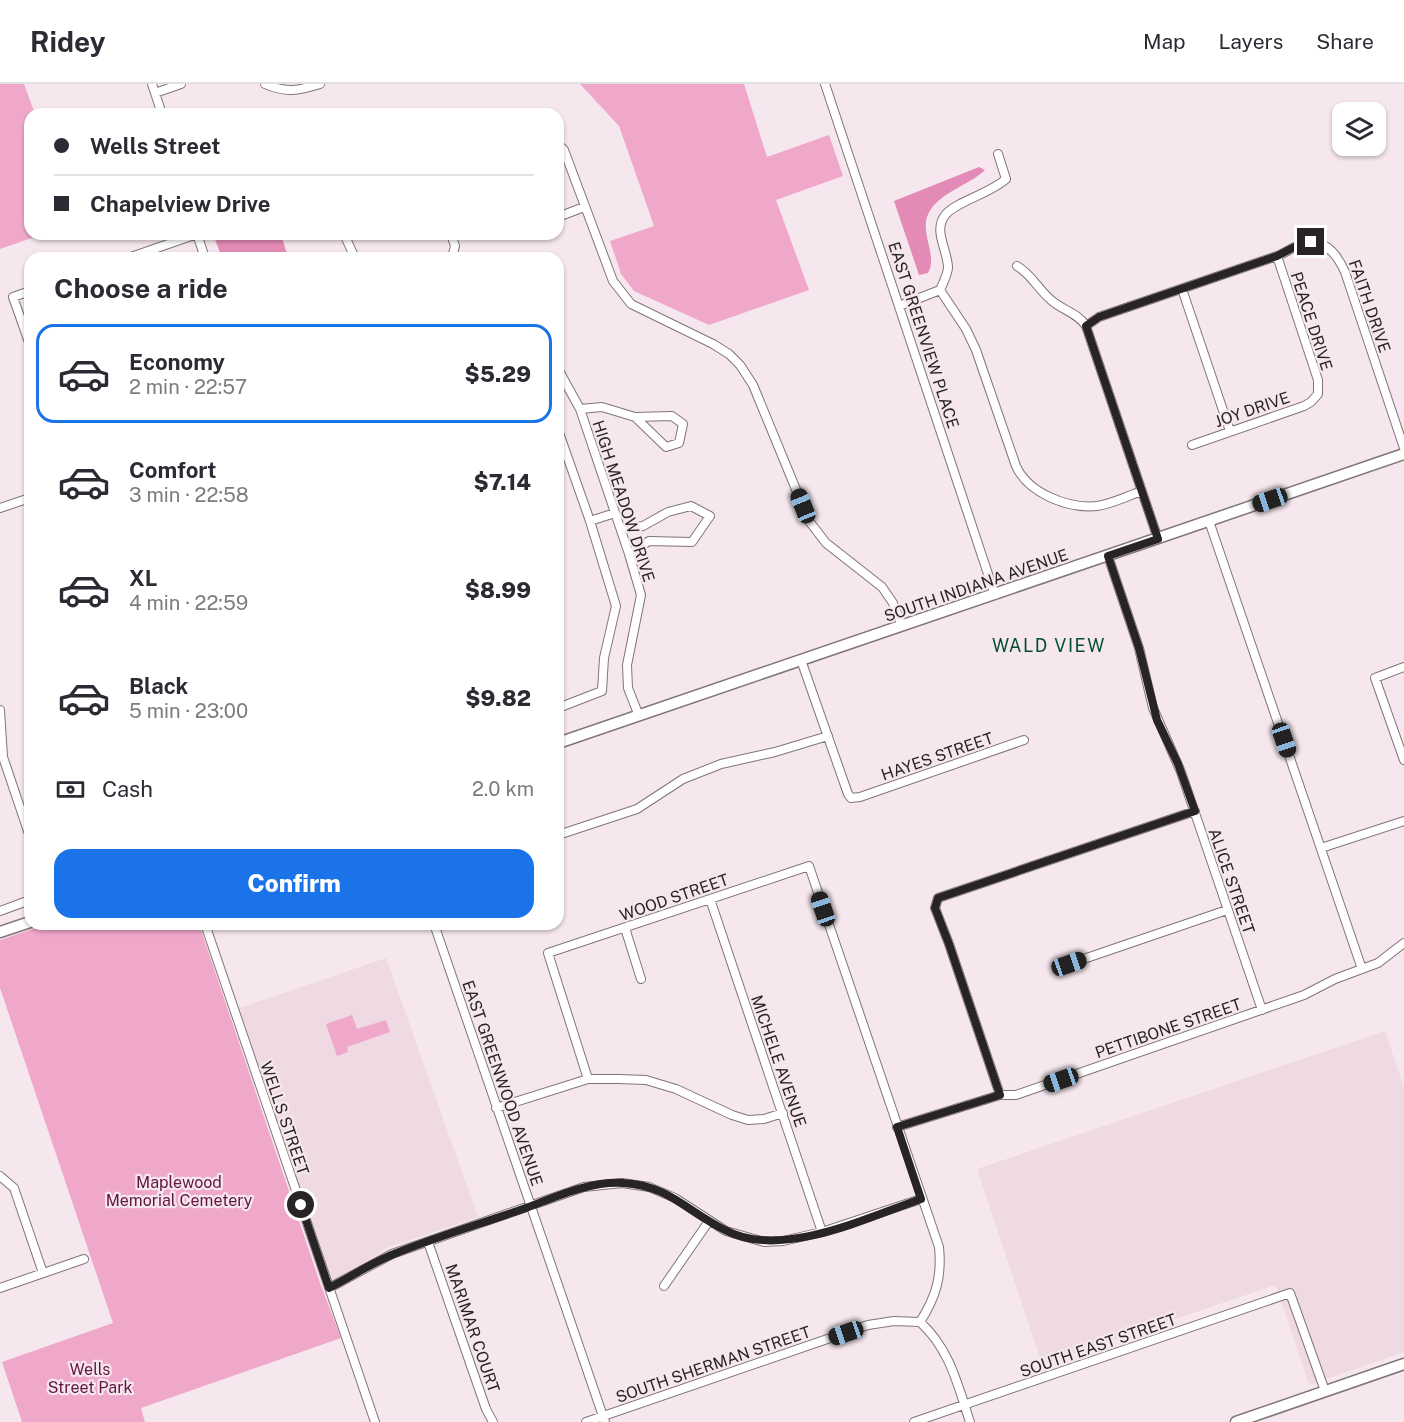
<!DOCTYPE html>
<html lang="en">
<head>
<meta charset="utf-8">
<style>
	body { margin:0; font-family:"Public Sans",sans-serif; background:#f7f7f7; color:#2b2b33; height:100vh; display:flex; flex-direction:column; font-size:22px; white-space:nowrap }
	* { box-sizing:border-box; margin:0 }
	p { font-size:20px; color:#7c7c81 }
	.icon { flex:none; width:33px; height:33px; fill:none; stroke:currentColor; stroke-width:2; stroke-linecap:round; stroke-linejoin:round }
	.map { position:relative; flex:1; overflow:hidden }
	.details { position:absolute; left:24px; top:168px; width:540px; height:678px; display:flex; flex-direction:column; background:#fff; border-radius:18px; box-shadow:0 2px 4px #0004 }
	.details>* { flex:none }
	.guide { position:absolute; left:24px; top:24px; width:540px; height:132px; border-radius:18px; box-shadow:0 2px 4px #0004; display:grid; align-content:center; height:132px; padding:0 30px; background:#fff }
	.controls { position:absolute; left:1332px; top:18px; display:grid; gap:12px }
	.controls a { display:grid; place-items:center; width:54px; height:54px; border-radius:12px; background:#fff; box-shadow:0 2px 4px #0004; font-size:30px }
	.end { position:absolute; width:27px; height:27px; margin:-14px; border:8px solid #282325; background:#fff; box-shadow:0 0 0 3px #fff }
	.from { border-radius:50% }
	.car { position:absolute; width:18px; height:36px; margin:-18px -9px; border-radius:8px; box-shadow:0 0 4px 2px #0007; background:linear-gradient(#222 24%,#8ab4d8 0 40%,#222 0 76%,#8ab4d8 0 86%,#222 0) }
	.guide b { display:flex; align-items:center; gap:21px; height:57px; font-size:22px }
	.guide b+b { border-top:2px solid #e1e1e2 }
	.guide i { width:15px; height:15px; background:#2b2b33 }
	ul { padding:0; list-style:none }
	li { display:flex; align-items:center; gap:18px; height:99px; margin:0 12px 9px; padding:0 18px; border:3px solid transparent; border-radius:18px }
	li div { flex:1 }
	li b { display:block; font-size:22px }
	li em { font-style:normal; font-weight:800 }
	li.on { border-color:#1a73e8 }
	li>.icon { width:54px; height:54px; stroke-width:1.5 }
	h2 { padding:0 30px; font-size:27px; line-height:72px }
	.pay { display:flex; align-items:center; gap:15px; height:66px; padding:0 30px; font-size:22px }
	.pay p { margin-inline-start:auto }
	.button { display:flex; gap:12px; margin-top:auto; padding:12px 30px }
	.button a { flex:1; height:69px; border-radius:18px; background:#1a73e8; color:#fff; font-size:24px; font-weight:800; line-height:69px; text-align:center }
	header { display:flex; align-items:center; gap:36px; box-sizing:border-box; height:84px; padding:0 30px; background:#fff; border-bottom:2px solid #e1e1e2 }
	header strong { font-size:28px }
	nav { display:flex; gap:33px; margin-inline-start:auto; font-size:21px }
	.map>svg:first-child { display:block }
	.built { fill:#efd9e2 }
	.green { fill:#f0a8ca }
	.water { fill:#e38bb6 }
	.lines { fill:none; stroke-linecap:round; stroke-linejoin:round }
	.street-casing { stroke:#807479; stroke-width:10 }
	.secondary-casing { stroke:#807479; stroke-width:13 }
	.street { stroke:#fff; stroke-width:8 }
	.secondary { stroke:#fff; stroke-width:10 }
	.route { stroke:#282325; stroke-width:8 }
	.labels { text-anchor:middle; stroke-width:4.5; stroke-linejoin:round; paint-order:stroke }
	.street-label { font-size:16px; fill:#282325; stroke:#f5e7ed }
	.park-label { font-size:16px; fill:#631542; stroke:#f5e7ed }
	.neighbourhood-label { font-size:18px; letter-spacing:1.5px; fill:#004d35; stroke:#f5e7ed }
</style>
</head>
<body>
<header>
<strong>Ridey</strong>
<nav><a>Map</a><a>Layers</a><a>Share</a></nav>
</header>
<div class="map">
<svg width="1404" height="1338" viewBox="0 0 1404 1338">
	<rect width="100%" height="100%" fill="#f5e7ed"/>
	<path class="built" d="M386,874L478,1133L386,1164L348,1191L331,1197L239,924Z
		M1385,947L1404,1004V1268L1309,1301L1276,1201L1042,1280L977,1085Z"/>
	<path class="green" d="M0,0H24L35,30H30V150H43L0,165Z
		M580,0H744L767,73L829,51L843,92L776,116L809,206L709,241L634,207L621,190L610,157L654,142L619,42Z
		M47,840H199L320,1199L341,1254L141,1324L145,1338H22L2,1278L113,1239L0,904V856Z
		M352,931L357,945L386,936L390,948L347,963L348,968L337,972L326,940Z"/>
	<path class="water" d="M979,83L985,86C969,101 944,107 931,125C916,146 939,169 928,189L919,191L894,117Z
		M213,150H281L288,174H222Z"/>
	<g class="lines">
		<defs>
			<path id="street" d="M152,0L162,30
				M265,0C286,9 298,7 320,0
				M825,0L995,511
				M155,9L181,0
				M558,60L564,66L613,197L631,220L713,260L729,270L740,281L753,301L809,437L826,459L882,503L893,519L902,542
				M558,133L584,123
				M197,150L205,174
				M344,150L355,174
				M451,150L455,162L452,174
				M128,174L197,150
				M1017,182C1032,191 1038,205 1051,216C1062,226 1078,229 1086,242L1158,455
				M1182,205L1230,347
				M940,206C943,199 947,192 948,184C948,166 932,146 946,130C958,117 989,110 1006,95L998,70
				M30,207L13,213L30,261
				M899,222L940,206L966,245L976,266L1016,382C1028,409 1068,425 1097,422C1112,420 1127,412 1142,407
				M1086,242L1099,233L1277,172C1285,169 1294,162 1302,160C1324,153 1337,170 1345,188L1404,364
				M558,285L580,325L629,470L641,511L627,581L628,604L639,632
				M580,325L602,323L635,333L666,363L679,359L683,340L672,332L635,333
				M558,346L590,437L616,522L604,574L602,607L558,624
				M1192,361L1304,322L1311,318L1318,310V296L1277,172
				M0,424L30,414
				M590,437L615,429
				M1209,437L1362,885
				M621,445L643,442L668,428L691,422L710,432L692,458L649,457L629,470
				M1108,472L1139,564L1153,624L1181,688L1262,926
				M801,576L848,710L851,714L860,713L1024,656
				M1404,583L1375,594L1404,676
				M0,626L3,673L30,753
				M558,751L637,725L683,695L721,680L775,668L828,652
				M1321,764L1404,737
				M710,815L822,1148
				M0,827L30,816
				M205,840L375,1338
				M434,840L605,1338
				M625,844L641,895
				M1069,880L1227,826
				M588,995L548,869L809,782L939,1163C942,1193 936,1213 920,1238
				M1000,1011L949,860L935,824L938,814L1195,727
				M496,1024L588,995H618L646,996L676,1005L732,1031L748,1036L764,1035L783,1029
				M897,1043L1000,1011H1016L1304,911L1335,895L1378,879L1404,859
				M0,1092L14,1104L43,1189
				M428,1158L486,1325L493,1338
				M664,1202L709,1137
				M0,1204L84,1175
				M329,1204L392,1170L584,1103L622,1099L649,1103L675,1114L726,1147L764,1158L783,1157L822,1148L921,1115
				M920,1238C950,1265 958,1302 970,1338
				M586,1338L868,1241L894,1237L920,1238
				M914,1338L1290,1209L1325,1307"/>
			<path id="secondary" d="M558,659L1404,370
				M0,848L30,838
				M1236,1338L1404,1280"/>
		</defs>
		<use href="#street" class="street-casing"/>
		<use href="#secondary" class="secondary-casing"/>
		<use href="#street" class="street"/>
		<use href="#secondary" class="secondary"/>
	</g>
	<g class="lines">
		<path class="route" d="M301,1121L329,1204C351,1193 371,1179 394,1170C436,1153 480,1140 523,1125C554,1114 588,1097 623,1099C668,1101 688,1128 725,1146C780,1176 866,1134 921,1115L897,1043L1000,1011L949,860L935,824L938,814L1195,727L1178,680L1157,636L1139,564L1108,472L1158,455L1086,242L1099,233L1277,172L1300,160L1311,158"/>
	</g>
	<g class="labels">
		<g class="street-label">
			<text transform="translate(1370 222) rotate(71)" y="6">FAITH DRIVE</text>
			<text transform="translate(1312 237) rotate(72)" y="6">PEACE DRIVE</text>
			<text transform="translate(924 251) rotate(72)" y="6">EAST GREENVIEW PLACE</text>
			<text transform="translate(1252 325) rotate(-19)" y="6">JOY DRIVE</text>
			<text transform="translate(624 417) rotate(72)" y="6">HIGH MEADOW DRIVE</text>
			<text transform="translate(976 501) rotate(-19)" y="6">SOUTH INDIANA AVENUE</text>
			<text transform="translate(937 672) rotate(-19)" y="6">HAYES STREET</text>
			<text transform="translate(1232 797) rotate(71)" y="6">ALICE STREET</text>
			<text transform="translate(674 813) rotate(-19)" y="6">WOOD STREET</text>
			<text transform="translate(1168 944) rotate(-19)" y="6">PETTIBONE STREET</text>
			<text transform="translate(779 977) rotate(71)" y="6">MICHELE AVENUE</text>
			<text transform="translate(503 999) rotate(71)" y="6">EAST GREENWOOD AVENUE</text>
			<text transform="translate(285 1034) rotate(71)" y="6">WELLS STREET</text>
			<text transform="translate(473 1244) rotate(71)" y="6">MARIMAR COURT</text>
			<text transform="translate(1098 1261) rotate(-19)" y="6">SOUTH EAST STREET</text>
			<text transform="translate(713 1280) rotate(-19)" y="6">SOUTH SHERMAN STREET</text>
		</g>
		<g class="park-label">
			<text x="179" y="1104">Maplewood<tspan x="179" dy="18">Memorial Cemetery</tspan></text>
			<text x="90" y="1291">Wells<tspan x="90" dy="18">Street Park</tspan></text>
		</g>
		<g class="neighbourhood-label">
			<text x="1049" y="568">WALD VIEW</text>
		</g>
	</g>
</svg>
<div class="controls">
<a><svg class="icon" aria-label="layers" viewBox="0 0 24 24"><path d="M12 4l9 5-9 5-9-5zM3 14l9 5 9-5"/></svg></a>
</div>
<i class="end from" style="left:301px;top:1121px"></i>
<i class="end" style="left:1311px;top:158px"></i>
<i class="car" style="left:1270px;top:416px;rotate:251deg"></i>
<i class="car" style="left:803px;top:422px;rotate:338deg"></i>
<i class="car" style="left:1284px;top:656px;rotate:161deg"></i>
<i class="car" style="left:823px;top:825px;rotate:341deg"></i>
<i class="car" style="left:1069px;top:880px;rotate:71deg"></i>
<i class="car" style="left:1061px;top:996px;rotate:251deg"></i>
<i class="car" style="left:846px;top:1249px;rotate:251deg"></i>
<div class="guide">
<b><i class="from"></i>Wells Street</b>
<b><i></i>Chapelview Drive</b>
</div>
<section class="details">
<h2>Choose a ride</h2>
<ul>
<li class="on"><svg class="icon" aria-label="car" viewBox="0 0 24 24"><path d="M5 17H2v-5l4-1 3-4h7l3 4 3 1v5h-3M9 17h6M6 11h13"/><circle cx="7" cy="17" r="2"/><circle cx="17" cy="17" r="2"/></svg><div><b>Economy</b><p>2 min · 22:57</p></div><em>$5.29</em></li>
<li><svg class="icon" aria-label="car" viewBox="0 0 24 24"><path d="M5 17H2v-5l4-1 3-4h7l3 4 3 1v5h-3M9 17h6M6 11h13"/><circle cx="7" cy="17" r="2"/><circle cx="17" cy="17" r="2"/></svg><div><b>Comfort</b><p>3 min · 22:58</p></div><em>$7.14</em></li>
<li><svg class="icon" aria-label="car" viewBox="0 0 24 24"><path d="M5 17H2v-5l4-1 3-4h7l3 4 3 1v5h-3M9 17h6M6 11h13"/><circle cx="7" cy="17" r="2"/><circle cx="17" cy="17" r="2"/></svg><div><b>XL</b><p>4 min · 22:59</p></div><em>$8.99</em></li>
<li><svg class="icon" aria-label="car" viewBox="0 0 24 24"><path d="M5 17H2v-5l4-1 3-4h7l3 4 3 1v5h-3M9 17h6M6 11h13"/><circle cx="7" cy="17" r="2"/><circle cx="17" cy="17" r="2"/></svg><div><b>Black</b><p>5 min · 23:00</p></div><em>$9.82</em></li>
</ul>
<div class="pay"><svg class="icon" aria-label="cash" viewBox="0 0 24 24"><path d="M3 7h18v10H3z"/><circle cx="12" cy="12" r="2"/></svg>Cash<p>2.0 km</p></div>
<div class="button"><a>Confirm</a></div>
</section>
</div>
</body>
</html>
